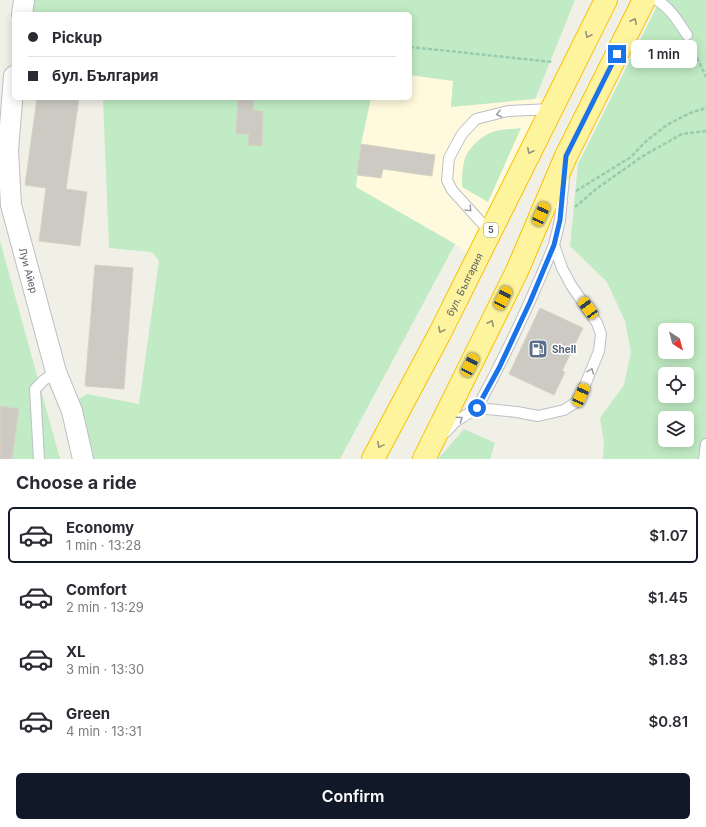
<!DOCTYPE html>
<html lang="en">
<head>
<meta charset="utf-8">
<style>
	body { margin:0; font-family:Inter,sans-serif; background:#f7f7f7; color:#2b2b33; height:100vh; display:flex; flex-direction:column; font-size:15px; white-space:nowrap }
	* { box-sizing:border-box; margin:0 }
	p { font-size:13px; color:#7c7c81 }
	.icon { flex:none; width:22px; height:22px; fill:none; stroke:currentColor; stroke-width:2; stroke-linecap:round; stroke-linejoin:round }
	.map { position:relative; height:459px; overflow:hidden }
	.panel { display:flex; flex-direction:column; background:#fff; flex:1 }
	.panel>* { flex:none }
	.guide { position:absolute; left:12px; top:12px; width:400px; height:88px; border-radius:6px; box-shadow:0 2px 10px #0003; display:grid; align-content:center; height:88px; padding:0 16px; background:#fff }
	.needle { width:26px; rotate:144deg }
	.tools { position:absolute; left:658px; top:323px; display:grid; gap:8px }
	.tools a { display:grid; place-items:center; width:36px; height:36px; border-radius:6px; background:#fff; box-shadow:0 2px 10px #0003; font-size:20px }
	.end { position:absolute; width:18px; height:18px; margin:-9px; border:5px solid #1a73e8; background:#fff; box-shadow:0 0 0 2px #fff }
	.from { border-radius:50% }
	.bubble { position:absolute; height:28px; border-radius:6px; background:#fff; box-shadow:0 2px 10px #0003; font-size:13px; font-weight:600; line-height:28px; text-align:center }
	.car { position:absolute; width:12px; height:24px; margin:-12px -6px; border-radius:5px; box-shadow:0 0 3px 1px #0007; background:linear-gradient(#f5c518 24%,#345 0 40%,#f5c518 0 76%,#345 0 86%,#f5c518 0) }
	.guide b { display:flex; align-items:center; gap:14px; height:38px; font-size:15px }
	.guide b+b { border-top:1px solid #e1e1e2 }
	.guide i { width:10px; height:10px; background:#2b2b33 }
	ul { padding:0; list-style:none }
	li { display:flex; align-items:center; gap:12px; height:56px; margin:0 8px 6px; padding:0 8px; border:2px solid transparent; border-radius:6px }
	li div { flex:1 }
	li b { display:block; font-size:15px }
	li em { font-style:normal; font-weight:600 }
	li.active { border-color:#111827 }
	li>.icon { width:36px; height:36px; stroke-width:1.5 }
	h2 { padding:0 16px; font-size:18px; line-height:48px }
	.primary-button { display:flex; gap:8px; margin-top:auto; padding:8px 16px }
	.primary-button a { flex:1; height:46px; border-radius:6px; background:#111827; color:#fff; font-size:16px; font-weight:600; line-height:46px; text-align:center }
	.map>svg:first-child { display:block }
	.commercial { fill:#fffadd }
	.green { fill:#c0ebc4; fill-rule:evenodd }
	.building { fill:#cccac3; stroke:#d7d3c3 }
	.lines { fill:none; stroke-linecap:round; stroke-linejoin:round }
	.service-casing { stroke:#bdbfc6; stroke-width:12 }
	.minor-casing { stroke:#bdbfc6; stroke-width:22 }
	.trunk-casing { stroke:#f7c100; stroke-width:24 }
	.path { stroke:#98ccac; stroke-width:2.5; stroke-dasharray:4 2; stroke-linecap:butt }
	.service { stroke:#fff; stroke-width:10 }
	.minor { stroke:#fff; stroke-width:20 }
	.trunk { stroke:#fff49e; stroke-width:22 }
	.oneway { stroke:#96947b }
	.oneway2 { stroke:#9ea0a4 }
	.route { stroke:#1a73e8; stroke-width:5 }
	.labels { text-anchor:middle; stroke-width:3; stroke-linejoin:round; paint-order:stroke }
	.shield { fill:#fff; stroke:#8e9095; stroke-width:1 }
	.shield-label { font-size:9px; font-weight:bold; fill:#5d6168 }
	.street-label { font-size:10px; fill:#5d6168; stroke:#fff }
	.service-label { font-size:10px; font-weight:bold; fill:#4e5e75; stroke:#fff; text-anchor:start }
</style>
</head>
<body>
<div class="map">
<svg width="706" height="459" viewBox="0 0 706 459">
	<rect width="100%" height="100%" fill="#f1f0e6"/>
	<path class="commercial" d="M410,75L453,81L451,107L557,96L477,259L455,244L356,187L361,144L371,98H410Z"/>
	<path class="green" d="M34,0H575L535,99L451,107L453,81L410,75V14H32Z
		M660,0H706V459H603L604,443L600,418L624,385L631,352L625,321L607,282L570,246L578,164ZM665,330H687V352H665ZM665,374H687V396H665ZM665,418H687V440H665Z
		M103,98H371L361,144L356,187L455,244L340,459H85L74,402L87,394L139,404L159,261L152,252L109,248Z
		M521,128L488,202L462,187C462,179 462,169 464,162C467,149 482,134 496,131C504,129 513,129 521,128Z
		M0,241L60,459H0Z
		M464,429L495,443L490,459H438Z"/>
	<path class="building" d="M37,98H79L66,189L87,192L80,246L39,241L46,188L25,185Z
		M238,98H254L253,110L263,111L262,146L248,145L249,134H236Z
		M361,144L435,155L432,176L383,169L381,178L357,175Z
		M95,265L133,268L124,389L85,386Z
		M540,308L583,328L562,371L565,372L554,395L509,374Z
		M0,406L19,409L12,459H0Z"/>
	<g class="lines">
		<defs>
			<path id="service" d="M657,0C671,9 678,21 687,35
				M490,232L452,190L447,180L449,158L462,134L476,119L508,111L551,109
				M477,408C506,355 531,301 554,245
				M446,432L455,422L477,408L517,412L538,416L564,410L575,403L581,395L599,351L601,334L597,323L571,285L562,268L554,245L560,220L564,177
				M39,459L35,389L44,380L56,372
				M704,459L706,444"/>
			<g id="minor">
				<path d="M22,14L24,0"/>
				<path id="s1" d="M14,76L8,151L11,205L56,372L72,411L83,459"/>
			</g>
			<g id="trunk">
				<path id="s2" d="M373,459L440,333L606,0"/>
				<path d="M424,459L517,271L566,156L644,0"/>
			</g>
		</defs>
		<use href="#service" class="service-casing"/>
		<use href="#minor" class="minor-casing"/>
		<use href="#trunk" class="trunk-casing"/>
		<path class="path" d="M410,47L553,62
			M692,47L706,77
			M576,191L631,157L645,142L667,125L690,113L706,108
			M575,207L596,189L643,156L682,134L706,131"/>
		<use href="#service" class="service"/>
		<use href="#minor" class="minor"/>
		<use href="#trunk" class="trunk"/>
	</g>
	<defs><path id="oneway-chevron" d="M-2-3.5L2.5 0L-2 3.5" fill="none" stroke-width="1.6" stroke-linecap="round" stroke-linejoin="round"/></defs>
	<g class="oneway">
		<use href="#oneway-chevron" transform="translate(634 21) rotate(-64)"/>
		<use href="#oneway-chevron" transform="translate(588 35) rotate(117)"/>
		<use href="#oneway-chevron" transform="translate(530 151) rotate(116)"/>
		<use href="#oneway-chevron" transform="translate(491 323) rotate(-64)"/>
		<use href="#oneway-chevron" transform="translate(441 330) rotate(117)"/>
		<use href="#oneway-chevron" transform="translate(380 445) rotate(118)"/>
	</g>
	<g class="oneway2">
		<use href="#oneway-chevron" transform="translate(499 114) rotate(166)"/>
		<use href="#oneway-chevron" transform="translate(469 209) rotate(47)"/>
		<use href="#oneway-chevron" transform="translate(591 371) rotate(-69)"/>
		<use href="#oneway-chevron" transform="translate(460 419) rotate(-35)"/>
	</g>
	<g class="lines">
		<path class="route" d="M477,408L499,368L530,302L554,245L560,220L566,156L617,54"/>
	</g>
	<defs>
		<symbol id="fuel-square" viewBox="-11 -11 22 22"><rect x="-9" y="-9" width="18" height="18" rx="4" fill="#5c6f8a" stroke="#fff"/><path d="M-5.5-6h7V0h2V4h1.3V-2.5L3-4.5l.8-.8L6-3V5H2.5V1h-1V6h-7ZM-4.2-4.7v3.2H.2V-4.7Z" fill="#fff"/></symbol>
	</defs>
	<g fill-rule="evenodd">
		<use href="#fuel-square" x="527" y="338" width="22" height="22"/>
	</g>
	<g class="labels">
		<rect class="shield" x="484" y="223" width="14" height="14" rx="3"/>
		<g class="shield-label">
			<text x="491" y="233">5</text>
		</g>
		<g class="street-label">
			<text dy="4" stroke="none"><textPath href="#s1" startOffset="197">Луи Айер</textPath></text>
			<text dy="4" stroke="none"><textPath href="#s2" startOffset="197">бул. България</textPath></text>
		</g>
		<g class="service-label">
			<text x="552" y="353">Shell</text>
		</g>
	</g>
</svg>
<div class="tools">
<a><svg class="needle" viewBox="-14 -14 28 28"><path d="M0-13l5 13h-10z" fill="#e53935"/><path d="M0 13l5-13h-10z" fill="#7c7c81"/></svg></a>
<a><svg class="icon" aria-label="locate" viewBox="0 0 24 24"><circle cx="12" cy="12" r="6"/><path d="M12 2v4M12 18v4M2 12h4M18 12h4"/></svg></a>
<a><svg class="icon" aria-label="layers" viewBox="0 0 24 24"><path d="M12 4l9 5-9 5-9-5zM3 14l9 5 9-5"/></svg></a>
</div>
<i class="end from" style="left:477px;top:408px"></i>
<i class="end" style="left:617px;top:54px"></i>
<div class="bubble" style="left:631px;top:40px;width:66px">1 min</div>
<i class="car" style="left:541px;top:214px;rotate:24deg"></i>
<i class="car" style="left:503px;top:298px;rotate:26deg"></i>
<i class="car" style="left:588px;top:308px;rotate:324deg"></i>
<i class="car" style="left:470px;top:365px;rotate:26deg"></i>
<i class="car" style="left:581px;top:395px;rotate:24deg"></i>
<div class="guide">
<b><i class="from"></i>Pickup</b>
<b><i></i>бул. България</b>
</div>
</div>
<section class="panel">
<h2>Choose a ride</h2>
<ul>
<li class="active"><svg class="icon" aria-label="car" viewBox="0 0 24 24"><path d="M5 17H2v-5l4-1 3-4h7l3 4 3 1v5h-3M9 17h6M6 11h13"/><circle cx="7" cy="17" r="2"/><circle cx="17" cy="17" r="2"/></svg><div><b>Economy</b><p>1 min · 13:28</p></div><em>$1.07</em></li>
<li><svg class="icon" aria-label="car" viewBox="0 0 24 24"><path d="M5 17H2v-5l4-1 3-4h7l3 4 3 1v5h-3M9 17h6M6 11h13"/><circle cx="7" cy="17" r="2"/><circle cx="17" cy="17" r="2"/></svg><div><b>Comfort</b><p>2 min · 13:29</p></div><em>$1.45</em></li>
<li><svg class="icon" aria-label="car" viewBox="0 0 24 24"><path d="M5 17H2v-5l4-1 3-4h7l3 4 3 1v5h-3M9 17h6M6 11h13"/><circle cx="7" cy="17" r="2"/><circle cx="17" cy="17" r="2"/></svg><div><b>XL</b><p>3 min · 13:30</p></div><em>$1.83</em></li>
<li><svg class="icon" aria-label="car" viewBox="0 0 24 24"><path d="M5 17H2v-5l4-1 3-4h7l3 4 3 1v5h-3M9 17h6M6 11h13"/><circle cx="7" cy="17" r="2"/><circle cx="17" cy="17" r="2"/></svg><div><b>Green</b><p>4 min · 13:31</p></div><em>$0.81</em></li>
</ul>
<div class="primary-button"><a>Confirm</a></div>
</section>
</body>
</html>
